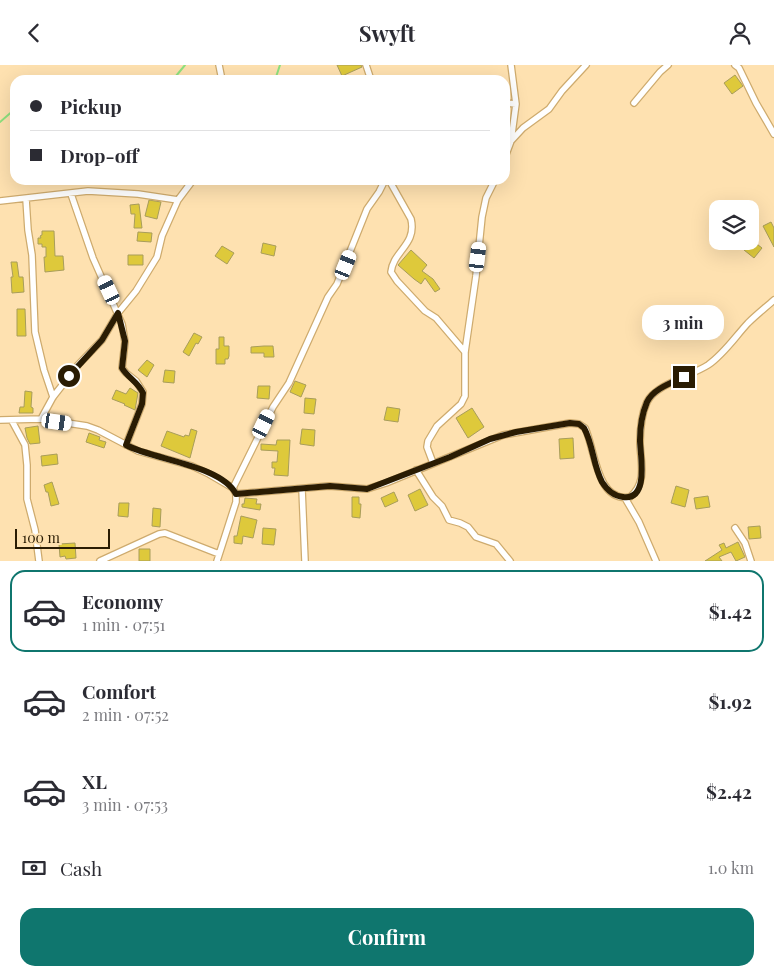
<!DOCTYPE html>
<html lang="en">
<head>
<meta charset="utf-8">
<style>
	body { margin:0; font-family:"Playfair Display",serif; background:#f7f7f7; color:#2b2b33; height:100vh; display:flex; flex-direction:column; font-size:19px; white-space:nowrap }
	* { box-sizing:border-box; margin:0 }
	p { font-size:16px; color:#7c7c81 }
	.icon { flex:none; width:28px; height:28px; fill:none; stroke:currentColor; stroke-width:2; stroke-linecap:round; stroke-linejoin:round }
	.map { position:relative; height:496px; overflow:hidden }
	.panel { display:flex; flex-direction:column; background:#fff; flex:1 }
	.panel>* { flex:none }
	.guide { position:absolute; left:10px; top:10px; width:500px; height:110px; border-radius:15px; box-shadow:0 5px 20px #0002; display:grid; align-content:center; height:110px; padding:0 20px; background:#fff }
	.buttons { position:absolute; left:709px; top:135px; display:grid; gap:10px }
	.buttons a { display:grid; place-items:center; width:50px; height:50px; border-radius:10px; background:#fff; box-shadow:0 5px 20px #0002; font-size:25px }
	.scale { position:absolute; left:15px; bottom:12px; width:95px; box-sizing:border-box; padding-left:5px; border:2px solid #2a1c03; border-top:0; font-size:14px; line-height:18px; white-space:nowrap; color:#2a1c03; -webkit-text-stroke:4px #fee1b0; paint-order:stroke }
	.end { position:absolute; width:22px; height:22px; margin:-11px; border:6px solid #2a1c03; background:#fff; box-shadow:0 0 0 2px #fff }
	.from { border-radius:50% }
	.bubble { position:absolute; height:35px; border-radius:15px; background:#fff; box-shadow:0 5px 20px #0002; font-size:16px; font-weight:700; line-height:35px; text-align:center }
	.car { position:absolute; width:15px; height:30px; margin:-15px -8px; border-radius:6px; box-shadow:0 0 4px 1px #0007; background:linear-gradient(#fff 24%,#345 0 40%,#fff 0 76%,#345 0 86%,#fff 0) }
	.guide b { display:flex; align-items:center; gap:18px; height:48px; font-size:19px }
	.guide b+b { border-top:1px solid #e1e1e2 }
	.guide i { width:12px; height:12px; background:#2b2b33 }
	ul { padding:9px 0 0; list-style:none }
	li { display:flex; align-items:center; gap:15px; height:82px; margin:0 10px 8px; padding:0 10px; border:2px solid transparent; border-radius:15px }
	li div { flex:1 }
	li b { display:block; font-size:19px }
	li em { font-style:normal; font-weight:700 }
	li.current { border-color:#0f766e }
	li>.icon { width:45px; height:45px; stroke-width:1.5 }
	.pay { display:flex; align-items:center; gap:12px; height:55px; padding:0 20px; font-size:19px }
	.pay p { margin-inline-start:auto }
	.cta { display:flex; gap:10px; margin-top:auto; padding:10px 20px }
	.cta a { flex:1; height:58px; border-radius:15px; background:#0f766e; color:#fff; font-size:20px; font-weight:700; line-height:58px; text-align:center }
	header { display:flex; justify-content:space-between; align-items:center; height:65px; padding:0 20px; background:#fff; font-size:22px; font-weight:700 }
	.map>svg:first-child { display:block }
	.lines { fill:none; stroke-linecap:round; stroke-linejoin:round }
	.stream { stroke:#8ee17e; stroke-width:2 }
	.building { fill:#dec93b; stroke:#a89d5b }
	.street-casing { stroke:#ceab6e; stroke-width:8 }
	.street { stroke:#fff; stroke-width:5.5 }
	.route { stroke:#2a1c03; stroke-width:6 }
</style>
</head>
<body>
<header><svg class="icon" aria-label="back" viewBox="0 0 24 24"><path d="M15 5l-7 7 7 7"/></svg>Swyft<svg class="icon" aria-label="person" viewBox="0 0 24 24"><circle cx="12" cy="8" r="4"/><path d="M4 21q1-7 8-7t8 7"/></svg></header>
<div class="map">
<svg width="774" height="496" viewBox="0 0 774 496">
	<rect width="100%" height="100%" fill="#fee1b0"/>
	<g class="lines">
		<path class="stream" d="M158,15L176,11L185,0
			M275,15L280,0
			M0,57L15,44"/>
	</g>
	<path class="building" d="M337,0H361L362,2L342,11Z
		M735,10L743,21L732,29L724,18Z
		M149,135L161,137L157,154L145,151Z
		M139,139L142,163H134L135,149H131L130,140Z
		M771,157L774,163V182L763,161Z
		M42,166H54L55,191H63L64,205L45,207L44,192H46V182H42V179H38V173H41L40,171L42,170Z
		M138,167L152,168L151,177L137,176Z
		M753,176L762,183L754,193L744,185Z
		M263,178L276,181L274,191L261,188Z
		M222,181L234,188L227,199L215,191Z
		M411,185L427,200L422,206L433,214L440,224L435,227L425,213L421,219L414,214L398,200Z
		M128,190H143V200H128Z
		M11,197H17L19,212H23L24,227L12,228L11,212H13Z
		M17,244H25L26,271H17Z
		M194,268L202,272L198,279L196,278L189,291L183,287Z
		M219,272H224V281H229V291L228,294H225V299H216V284H219Z
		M264,281H273L274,292H264V288H251V282Z
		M147,295L154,300L147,312L138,305Z
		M165,305L175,306L174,318L163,317Z
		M295,316L306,320L301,332L290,327Z
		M258,321H270L269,334L257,333Z
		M130,323L138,328L135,345L124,340L125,339L112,334L116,325L126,329Z
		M25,326L32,327L31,342L33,343V348H19L20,342H24Z
		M305,333L316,334L314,349L304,348Z
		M387,342L400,344L398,357L384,355Z
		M472,343L484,362L468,373L456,353Z
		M38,361L40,378L30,379L27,373L25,363Z
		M191,364L197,366L190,393L161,381L167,366L184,372L185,370L189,371Z
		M302,364L315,365L314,381L300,379Z
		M89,368L100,372L99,375L106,377L104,383L86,377Z
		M573,373L574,393L560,394L559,374Z
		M277,375H290L288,411L274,410L275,403H272V397H277L278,386L261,385V379L276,380Z
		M57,389L58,399L42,401L41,391Z
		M52,417L59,439L51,441L48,427H46L44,420Z
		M676,421L689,425L685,442L671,438Z
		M420,424L428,440L415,446L408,430Z
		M394,427L398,436L385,442L381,433Z
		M708,431L710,442L696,444L694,433Z
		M352,432H359V439H361L360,453L352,452Z
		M245,433L257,434L256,439H261L260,445L242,442V439H244Z
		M119,438H129L128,452L118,451Z
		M153,443L161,444L160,462L152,461Z
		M241,451L257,455L253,473L243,471L242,479L234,478V471H237Z
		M760,461L761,473L749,474L748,462Z
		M263,463L276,464L274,480L262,479Z
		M738,477L745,492L736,496L731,487L719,492L722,496H705L722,485L719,480L724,478L726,483Z
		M75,478L76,493L66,494L65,491L60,492L59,479Z
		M139,484H150V496H139Z"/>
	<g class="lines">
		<defs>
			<path id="street" d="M219,0L222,15
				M366,0L371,15
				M735,0L739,3L756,38L774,69
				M505,38L516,39
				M634,38L660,7L668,0
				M511,76L523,63L549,44L562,26L586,0
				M505,92L511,76L516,39L511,0
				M389,115L411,154C417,180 393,186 391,207L397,216L425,246L436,253L465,287
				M71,129L93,193L122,259L125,277L122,303L126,308L136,316L143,327L142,339L126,380
				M26,134L28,165L32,190L35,267L44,305L53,332
				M0,136L88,126L138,129L178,135
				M41,354L53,332L78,300L102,275L118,248L136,226L157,192L162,171L178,135L193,115
				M0,355L41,354L87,361L98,365L138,386L192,401L209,409L233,423L236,429V437L217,496
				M12,356L25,380L27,400V434L35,465L39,496
				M433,398L427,382L428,376L437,361L461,339L465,331V287L476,211L482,152L486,133L495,115
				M416,405L433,432L442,441L449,455L460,458L468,462L476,472L496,479L510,496
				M233,423L273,342L289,318L328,232L337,219L367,144L379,127L385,115
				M302,424L305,496
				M236,429L329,421L367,424L386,418L503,370L570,358L579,359L585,363C595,383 596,438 630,432C647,418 641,399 640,379C640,365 641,350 647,337C656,319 691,311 708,300C724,289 735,272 748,258C756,250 765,243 774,235
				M625,433L639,457L656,496
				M735,463L745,478L751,496
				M100,496L159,469L165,468L219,489"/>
		</defs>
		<use href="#street" class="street-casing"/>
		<use href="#street" class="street"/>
	</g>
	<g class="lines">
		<path class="route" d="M69,311L102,275L118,248L125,276L122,303C128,313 138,317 143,328L142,339L126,380C154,395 221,400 236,429L330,421L367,424L450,392L490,374L516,367L570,358L579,359L584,363C593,379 593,400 602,417C607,425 613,431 623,432C650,436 640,389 640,375C640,362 642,349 647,337C653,324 671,318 684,312"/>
	</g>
</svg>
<div class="buttons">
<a><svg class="icon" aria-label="layers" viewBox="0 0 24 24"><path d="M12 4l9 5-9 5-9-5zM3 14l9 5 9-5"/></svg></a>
</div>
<div class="scale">100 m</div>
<i class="end from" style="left:69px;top:311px"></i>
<i class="end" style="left:684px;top:312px"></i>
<div class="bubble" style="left:642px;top:240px;width:82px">3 min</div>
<i class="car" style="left:478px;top:192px;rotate:7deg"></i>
<i class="car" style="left:346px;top:200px;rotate:22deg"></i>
<i class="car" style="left:109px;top:225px;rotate:335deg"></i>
<i class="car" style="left:57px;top:357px;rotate:98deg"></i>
<i class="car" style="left:264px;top:359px;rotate:26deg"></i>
<div class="guide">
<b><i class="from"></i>Pickup</b>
<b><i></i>Drop-off</b>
</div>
</div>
<section class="panel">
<ul>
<li class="current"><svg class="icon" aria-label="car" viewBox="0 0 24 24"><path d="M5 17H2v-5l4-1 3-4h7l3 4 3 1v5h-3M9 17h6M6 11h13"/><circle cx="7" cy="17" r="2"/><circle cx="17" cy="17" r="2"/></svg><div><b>Economy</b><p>1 min · 07:51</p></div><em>$1.42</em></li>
<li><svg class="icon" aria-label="car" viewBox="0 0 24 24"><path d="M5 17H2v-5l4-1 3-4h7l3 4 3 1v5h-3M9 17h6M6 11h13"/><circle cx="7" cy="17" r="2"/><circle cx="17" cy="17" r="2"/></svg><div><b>Comfort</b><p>2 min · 07:52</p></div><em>$1.92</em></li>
<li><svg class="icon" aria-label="car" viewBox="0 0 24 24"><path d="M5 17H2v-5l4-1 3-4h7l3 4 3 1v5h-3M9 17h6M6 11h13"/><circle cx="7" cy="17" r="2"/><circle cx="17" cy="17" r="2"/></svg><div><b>XL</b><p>3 min · 07:53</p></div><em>$2.42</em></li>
</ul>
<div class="pay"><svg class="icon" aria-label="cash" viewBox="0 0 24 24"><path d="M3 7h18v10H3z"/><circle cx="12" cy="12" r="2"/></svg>Cash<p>1.0 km</p></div>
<div class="cta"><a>Confirm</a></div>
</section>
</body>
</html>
